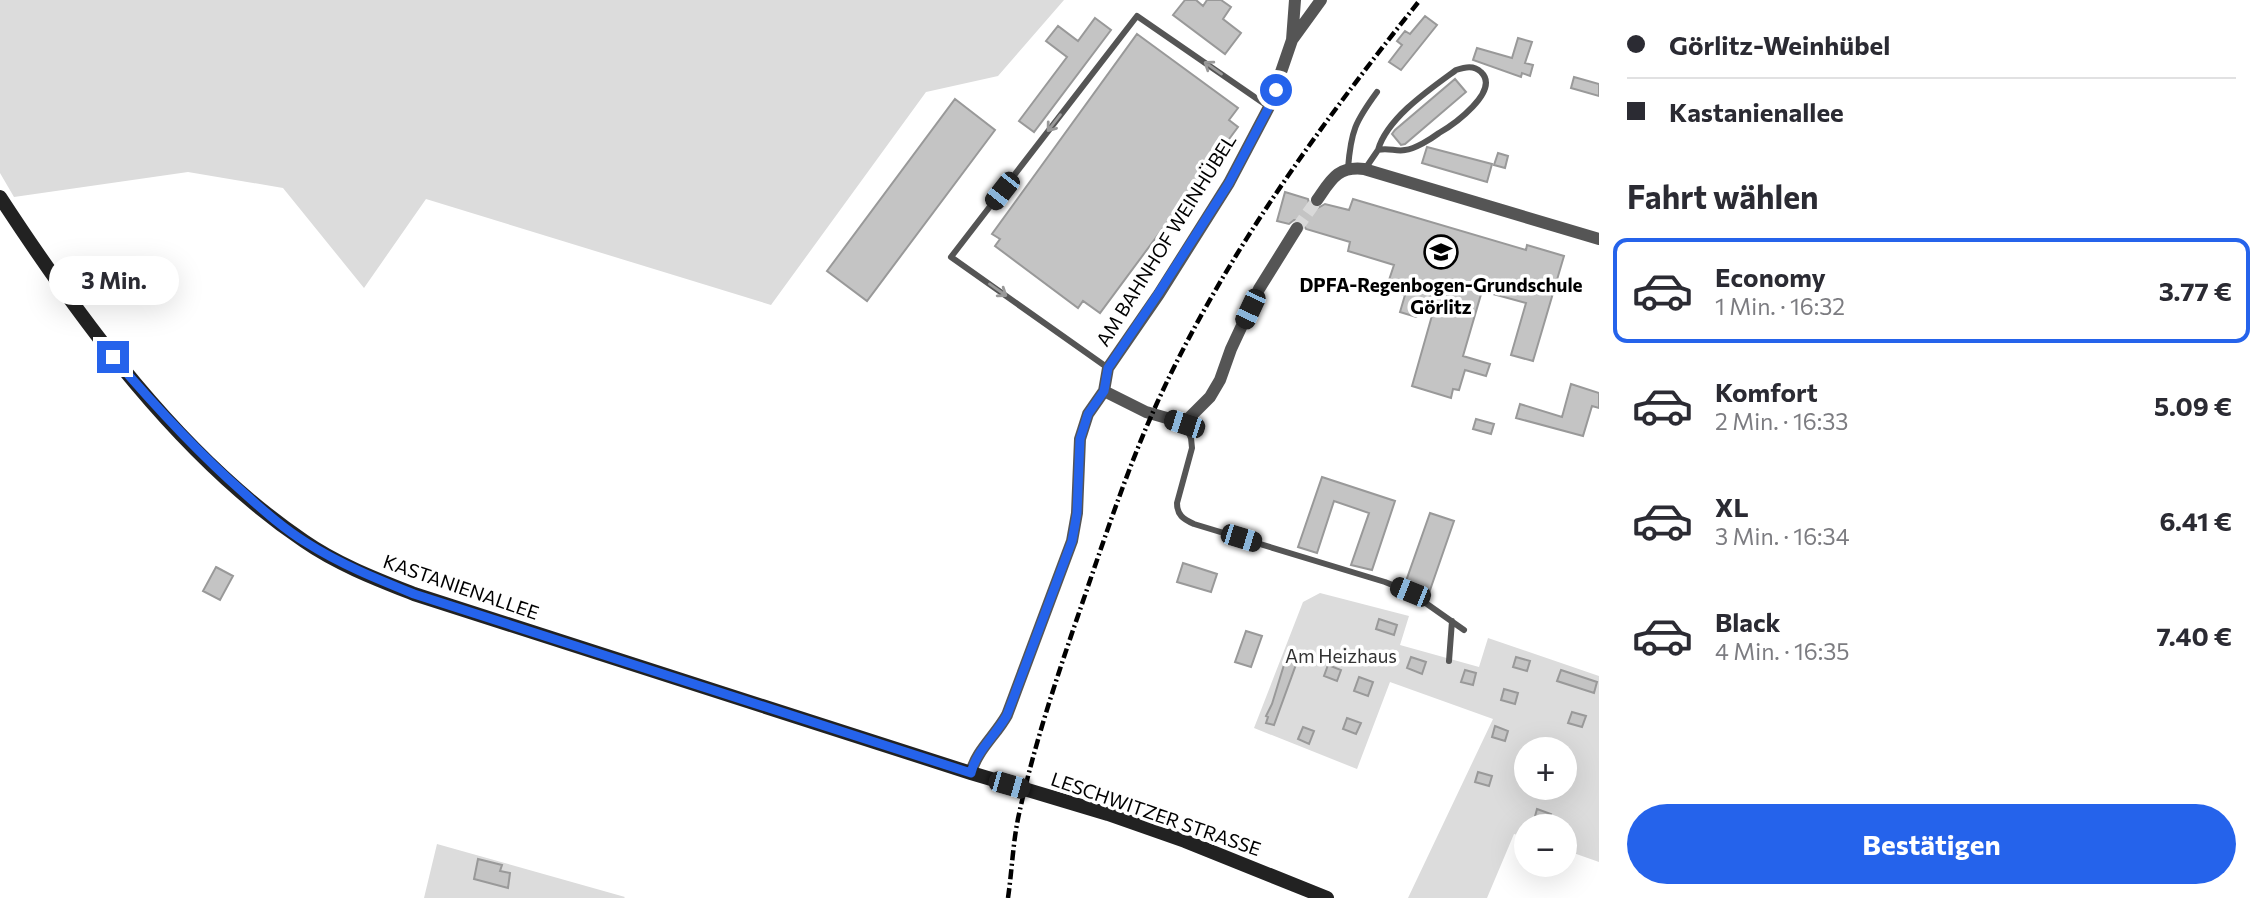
<!DOCTYPE html>
<html lang="de">
<head>
<meta charset="utf-8">
<style>
	body { margin:0; font-family:Commissioner,sans-serif; background:#f2f2f3; color:#2b2b33; height:100vh; display:flex; flex-direction:column; font-size:26px; white-space:nowrap }
	* { box-sizing:border-box; margin:0 }
	p { font-size:23px; color:#7c7c81 }
	.icon { flex:none; width:38px; height:38px; fill:none; stroke:currentColor; stroke-width:2; stroke-linecap:round; stroke-linejoin:round }
	.map { position:relative; flex:1; overflow:hidden }
	.panel { display:flex; flex-direction:column; background:#fff; width:665px }
	.panel>* { flex:none }
	.banner { display:grid; align-content:center; height:154px; padding:0 28px; background:#fff }
	.controls { position:absolute; left:1514px; top:737px; display:grid; gap:14px }
	.controls a { display:grid; place-items:center; width:63px; height:63px; border-radius:50%; background:#fff; box-shadow:0 7px 28px #0002; font-size:35px }
	.end { position:absolute; width:32px; height:32px; margin:-16px; border:9px solid #2563eb; background:#fff; box-shadow:0 0 0 4px #fff }
	.from { border-radius:50% }
	.bubble { position:absolute; height:49px; border-radius:24px; background:#fff; box-shadow:0 7px 28px #0002; font-size:23px; font-weight:700; line-height:49px; text-align:center }
	.car { position:absolute; width:21px; height:42px; margin:-21px -10px; border-radius:9px; box-shadow:0 0 5px 2px #0007; background:linear-gradient(#222 24%,#8ab4d8 0 40%,#222 0 76%,#8ab4d8 0 86%,#222 0) }
	.banner b { display:flex; align-items:center; gap:24px; height:66px; font-size:26px }
	.banner b+b { border-top:2px solid #e1e1e2 }
	.banner i { width:18px; height:18px; background:#2b2b33 }
	ul { padding:0; list-style:none }
	li { display:flex; align-items:center; gap:21px; height:105px; margin:0 14px 10px; padding:0 14px; border:4px solid transparent; border-radius:14px }
	li div { flex:1 }
	li b { display:block; font-size:26px }
	li em { font-style:normal; font-weight:700 }
	li.current { border-color:#2563eb }
	li>.icon { width:63px; height:63px; stroke-width:1.5 }
	h2 { padding:0 28px; font-size:32px; line-height:84px }
	.button { display:flex; gap:14px; margin-top:auto; padding:14px 28px }
	.button a { flex:1; height:80px; border-radius:42px; background:#2563eb; color:#fff; font-size:28px; font-weight:700; line-height:80px; text-align:center }
	main { display:flex; flex:1; min-height:0 }
	.map>svg:first-child { display:block }
	.green { fill:#dcdcdc; fill-rule:evenodd }
	.building { fill:#c4c4c4; stroke:#999; stroke-width:2 }
	.lines { fill:none; stroke-linecap:round; stroke-linejoin:round }
	.street-tunnel { stroke:#d9d9d9; stroke-width:12; stroke-dasharray:12 6; stroke-linecap:butt }
	.lane { stroke:#555; stroke-width:6 }
	.street { stroke:#555; stroke-width:12 }
	.secondary { stroke:#222; stroke-width:14 }
	.rail { stroke:#000; stroke-width:4.5; stroke-dasharray:10 3.5 2 3.5; stroke-linecap:butt }
	.oneway { stroke:#999 }
	.route { stroke:#2563eb; stroke-width:9 }
	.labels { text-anchor:middle; stroke-width:7; stroke-linejoin:round; paint-order:stroke }
	.street-label { font-size:19px; fill:#000; stroke:#fff }
	.poi-label { font-size:19px; font-weight:bold; fill:#000; stroke:#fff }
	.park-label { font-size:19px; fill:#333; stroke:#fff }
</style>
</head>
<body>
<main>
<div class="map">
<svg width="1599" height="898" viewBox="0 0 1599 898">
	<rect width="100%" height="100%" fill="#fff"/>
	<path class="green" d="M0,0H1064L998,76L926,92L771,305L426,199L364,288L283,188L188,172L14,197L0,173Z
		M1320,593L1409,616L1400,645L1479,667L1488,638L1599,676V862L1565,850L1564,826H1526V837L1514,834L1487,898H1408L1493,719L1390,682L1357,769L1254,728L1303,602ZM1526,749H1564V788H1526Z
		M437,844L625,897L624,898H424Z"/>
	<path class="building" d="M1185,0H1196L1203,6L1207,0H1221L1231,7L1223,19L1241,33L1225,54L1173,15Z
		M1425,16L1437,25L1401,70L1389,62L1402,45L1397,41L1405,31L1410,34Z
		M1095,18L1111,30L1034,132L1019,121L1067,57L1046,41L1058,26L1078,41Z
		M1137,34L1238,108L1229,120L1238,127L1100,313L1083,301L1078,308L995,246L1000,239L992,234Z
		M1518,38L1532,42L1525,63L1533,65L1530,76L1522,73L1521,77L1473,60L1477,48L1512,58Z
		M1574,77L1599,84V96L1571,88Z
		M1455,79L1466,92L1405,144L1401,145L1392,134L1395,130Z
		M955,99L995,130L867,301L827,271Z
		M1427,147L1492,164L1487,182L1422,163Z
		M1498,153L1508,156L1505,168L1494,165Z
		M1285,192L1308,199L1309,204L1316,209L1325,204L1349,210L1353,199L1526,250L1527,245L1564,256L1533,361L1511,355L1526,303L1482,291L1463,356L1490,364L1486,376L1465,370L1459,390L1453,389L1451,398L1412,386L1435,305L1416,317L1400,312L1405,295L1386,289L1394,265L1348,251L1350,242L1306,229L1301,220H1294L1289,224L1277,221Z
		M1571,384L1599,393V408L1592,406L1583,436L1516,418L1520,404L1562,417Z
		M1476,419L1494,424L1491,434L1473,429Z
		M1322,477L1395,501L1372,570L1351,565L1369,513L1334,501L1317,553L1298,547Z
		M1430,513L1454,521L1429,593L1405,584Z
		M1183,563L1217,574L1211,592L1177,582Z
		M216,567L233,576L220,600L203,591Z
		M1379,619L1397,625L1394,635L1376,629Z
		M1246,631L1262,636L1251,667L1235,662Z
		M1287,655L1298,659L1274,725L1266,723L1268,717L1266,716L1272,704Z
		M1411,657L1426,662L1422,674L1407,668Z
		M1516,657L1530,661L1527,671L1513,667Z
		M1328,665L1341,670L1337,681L1324,676Z
		M1465,670L1476,673L1473,685L1461,682Z
		M1561,670L1597,682L1594,693L1557,681Z
		M1359,677L1373,682L1368,696L1354,691Z
		M1504,689L1518,693L1515,704L1501,700Z
		M1572,712L1586,716L1582,727L1568,723Z
		M1347,718L1361,723L1356,734L1343,729Z
		M1495,726L1508,731L1505,741L1492,737Z
		M1303,727L1314,731L1309,744L1298,739Z
		M1478,772L1492,776L1489,786L1475,782Z
		M1537,809L1551,814L1547,824L1534,820Z
		M478,859L502,865L500,871L510,873L508,888L474,879Z"/>
	<g class="lines">
		<path class="street-tunnel" d="M1297,228L1317,200"/>
		<path class="lane" d="M1348,168C1351,131 1355,122 1377,92
			M1365,169L1378,150C1388,147 1396,152 1405,150C1415,149 1431,139 1439,133C1453,125 1501,91 1481,72C1474,65 1465,67 1456,70C1430,89 1387,118 1378,150
			M1108,368L951,257L1137,16L1269,107
			M1184,423L1191,438L1192,448L1177,503C1177,515 1183,519 1194,524L1385,582L1410,592L1464,630
			M1449,661L1452,621"/>
		<path class="street" d="M1292,40L1295,0
			M1317,200C1331,180 1337,166 1364,169L1599,239
			M1104,391L1146,412L1184,423L1210,397L1220,380L1231,349L1259,289L1297,228
			M971,773C976,751 996,735 1007,715L1072,541L1077,513L1080,439L1088,414L1104,391L1108,368L1159,294L1229,183L1269,107L1292,40L1321,0"/>
		<path class="secondary" d="M0,197C81,321 180,457 304,541C337,564 376,579 414,594L971,773L1108,814L1185,841L1327,898"/>
		<path class="rail" d="M1008,898C1012,870 1013,841 1019,814C1035,741 1059,671 1083,601C1106,534 1128,467 1157,403C1224,256 1320,125 1420,0"/>
	</g>
	<defs><path id="oneway-shaft" d="M-6 0H5M1.5-3L5.5 0L1.5 3" fill="none" stroke-width="1.6" stroke-linecap="round" stroke-linejoin="round" transform="scale(1.75)"/></defs>
	<g class="oneway">
		<use href="#oneway-shaft" transform="translate(1213 68) rotate(-145)"/>
		<use href="#oneway-shaft" transform="translate(1054 123) rotate(128)"/>
		<use href="#oneway-shaft" transform="translate(998 290) rotate(35)"/>
	</g>
	<g class="lines">
		<path class="route" d="M113,357C154,405 196,451 244,493C264,511 284,529 307,543C340,564 377,579 414,594L971,773C976,751 996,735 1007,715L1072,541L1077,513L1080,439L1088,414L1104,391L1108,368L1158,294L1229,183L1269,107L1276,90"/>
	</g>
	<defs>
		<symbol id="school-ring" viewBox="-11 -11 22 22"><circle r="9.5" fill="#fff" stroke="#000" stroke-width="1.5"/><path d="M0-5L7-2L0 1L-7-2ZM-4 1L0 2.5L4 1V4Q0 6-4 4Z" fill="#000"/></symbol>
	</defs>
	<g fill-rule="evenodd">
		<use href="#school-ring" x="1422" y="233" width="38" height="38"/>
	</g>
	<g class="labels">
		<g class="street-label">
			<text transform="translate(1166 240) rotate(-58)" y="7">AM BAHNHOF WEINHÜBEL</text>
			<text transform="translate(461 587) rotate(19)" y="7">KASTANIENALLEE</text>
			<text transform="translate(1156 814) rotate(19)" y="7">LESCHWITZER STRASSE</text>
		</g>
		<g class="poi-label">
			<text x="1441" y="292">DPFA-Regenbogen-Grundschule<tspan x="1441" dy="22">Görlitz</tspan></text>
		</g>
		<g class="park-label">
			<text x="1341" y="663">Am Heizhaus</text>
		</g>
	</g>
</svg>
<div class="controls">
<a>+</a>
<a>−</a>
</div>
<i class="end from" style="left:1276px;top:90px"></i>
<i class="end" style="left:113px;top:357px"></i>
<div class="bubble" style="left:49px;top:256px;width:130px">3 Min.</div>
<i class="car" style="left:1002px;top:191px;rotate:218deg"></i>
<i class="car" style="left:1250px;top:309px;rotate:205deg"></i>
<i class="car" style="left:1184px;top:424px;rotate:288deg"></i>
<i class="car" style="left:1241px;top:538px;rotate:107deg"></i>
<i class="car" style="left:1410px;top:592px;rotate:292deg"></i>
<i class="car" style="left:1009px;top:785px;rotate:106deg"></i>
</div>
<section class="panel">
<div class="banner">
<b><i class="from"></i>Görlitz-Weinhübel</b>
<b><i></i>Kastanienallee</b>
</div>
<h2>Fahrt wählen</h2>
<ul>
<li class="current"><svg class="icon" aria-label="car" viewBox="0 0 24 24"><path d="M5 17H2v-5l4-1 3-4h7l3 4 3 1v5h-3M9 17h6M6 11h13"/><circle cx="7" cy="17" r="2"/><circle cx="17" cy="17" r="2"/></svg><div><b>Economy</b><p>1 Min. · 16:32</p></div><em>3.77 €</em></li>
<li><svg class="icon" aria-label="car" viewBox="0 0 24 24"><path d="M5 17H2v-5l4-1 3-4h7l3 4 3 1v5h-3M9 17h6M6 11h13"/><circle cx="7" cy="17" r="2"/><circle cx="17" cy="17" r="2"/></svg><div><b>Komfort</b><p>2 Min. · 16:33</p></div><em>5.09 €</em></li>
<li><svg class="icon" aria-label="car" viewBox="0 0 24 24"><path d="M5 17H2v-5l4-1 3-4h7l3 4 3 1v5h-3M9 17h6M6 11h13"/><circle cx="7" cy="17" r="2"/><circle cx="17" cy="17" r="2"/></svg><div><b>XL</b><p>3 Min. · 16:34</p></div><em>6.41 €</em></li>
<li><svg class="icon" aria-label="car" viewBox="0 0 24 24"><path d="M5 17H2v-5l4-1 3-4h7l3 4 3 1v5h-3M9 17h6M6 11h13"/><circle cx="7" cy="17" r="2"/><circle cx="17" cy="17" r="2"/></svg><div><b>Black</b><p>4 Min. · 16:35</p></div><em>7.40 €</em></li>
</ul>
<div class="button"><a>Bestätigen</a></div>
</section>
</main>
</body>
</html>
